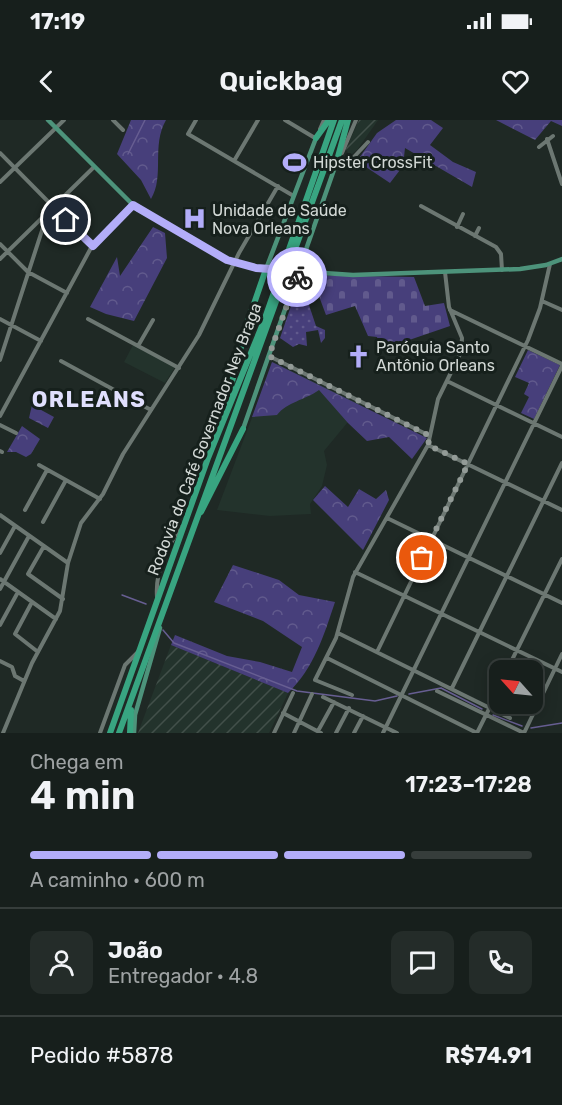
<!DOCTYPE html>
<html lang="pt">
<meta charset="utf-8">
<style>
:root{--surface:#171f1c;--page:#242c29;--text:#f1f3f6;--muted:#9ea2a3;--line:#363d3b;--accent:#b3adf9}
body{margin:0;font-family:Rubik,sans-serif;background:var(--page);color:var(--text);height:100vh;display:flex;flex-direction:column;font-size:22px;white-space:nowrap}
*{box-sizing:border-box;margin:0}
p{font-size:20px;color:var(--muted)}
.icon{flex:none;width:33px;height:33px;fill:none;stroke:currentColor;stroke-width:2;stroke-linecap:round;stroke-linejoin:round}
.map{position:relative;height:613px;overflow:hidden}
.side{display:flex;flex-direction:column;background:var(--surface);flex:1}
.side>*{flex:none}
.needle{width:39px;rotate:297deg}
.fabs{position:absolute;left:489px;top:540px;display:grid;gap:12px}
.fabs a{display:grid;place-items:center;width:54px;height:54px;border-radius:12px;background:var(--surface);box-shadow:0 3px 15px #0003,0 0 0 2px var(--line);font-size:30px}
.pin{position:absolute;display:grid;place-items:center;width:51px;height:51px;color:#fff;margin:-26px;border:3px solid #fff;border-radius:50%;box-shadow:0 2px 6px #0007}
.courier{position:absolute;display:grid;place-items:center;width:60px;height:60px;margin:-30px;border:4px solid #b3adf9;border-radius:50%;background:#fff;color:#222;box-shadow:0 2px 8px #0007}
.overview em{font-style:normal;font-weight:600}
.overview div{display:flex;flex-direction:column-reverse}
.overview{display:flex;align-items:center;justify-content:space-between;height:102px;padding:0 30px}
h1{font-size:39px;font-weight:600;line-height:45px}
.bar{display:grid;grid-template-columns:repeat(4,1fr);gap:9px 6px;align-content:center;height:72px;padding:0 30px}
.bar i{height:8px;border-radius:4px;background:var(--line)}
.bar .selected{background:var(--accent)}
.bar p{grid-column:span 4}
.line{display:flex;align-items:center;gap:15px;padding:0 30px;border-top:2px solid var(--line)}
.line div{flex:1}
.round{display:grid;place-items:center;flex:none;width:63px;height:63px;border-radius:12px;background:var(--page)}
.status{display:flex;justify-content:space-between;align-items:center;height:42px;padding:0 30px;background:var(--surface);direction:ltr}
.status svg{height:16px;fill:currentColor}
header{display:flex;justify-content:space-between;align-items:center;height:78px;padding:0 30px;background:var(--surface);font-size:27px;font-weight:600}
.map>svg:first-child{display:block}
</style>
<div class="status"><b>17:19</b><svg viewBox="0 0 49 12"><path d="M0 12V9h3v3zM5 12V6h3v6zM10 12V3h3v9zM15 12V0h3v12zM26 1h20v11H26zM47 4h2v5h-2z"/></svg></div>
<header><svg class="icon" aria-label="back" viewBox="0 0 24 24"><path d="M15 5l-7 7 7 7"/></svg>Quickbag<svg class="icon" aria-label="heart" viewBox="0 0 24 24"><path d="M12 20l-8-8c-3-5 5-10 8-4 3-6 11-1 8 4z"/></svg></header>
<div class="map">
<svg width="562" height="613" viewBox="0 0 562 613">
<defs>
<pattern id="industrial-furrows" width="10" height="10" patternUnits="userSpaceOnUse" patternTransform="scale(1.5)"><rect width="10" height="10" fill="#23332c"/><path d="M-1 1l2-2M0 10L10 0M9 11l2-2" fill="none" stroke="#42504a"/></pattern>
<pattern id="grass-dots" width="8" height="8" patternUnits="userSpaceOnUse" patternTransform="scale(1.5)"><rect width="8" height="8" fill="#473f7b"/><path d="M2 2h.1M6 6h.1" fill="none" stroke="#615a8d" stroke-width="1.8" stroke-linecap="round"/></pattern>
<pattern id="forest-crowns" width="20" height="18" patternUnits="userSpaceOnUse" patternTransform="scale(1.5)"><rect width="20" height="18" fill="#473f7b"/><path d="M2 6a3 3 0 1 1 6 0M12 15a3 3 0 1 1 6 0" fill="none" stroke="#615a8d"/></pattern>
<pattern id="cemetery-stones" width="16" height="16" patternUnits="userSpaceOnUse" patternTransform="scale(1.5)"><rect width="16" height="16" fill="#473f7b"/><path d="M2 7V4a2 2 0 0 1 4 0v3zM10 15v-3a2 2 0 0 1 4 0v3z" fill="#615a8d"/></pattern>
</defs>
<rect width="100%" height="100%" fill="#1f2925"/>
<path fill="#23332c" d="M133,225l42,22 -10,16 -41,-21z
M273,242l89,43 -38,46 3,14 -5,21 -12,18 1,10 -41,2 -53,-6z"/>
<path fill="url(#industrial-furrows)" d="M359,0h19l-21,30 -5,4 -4,-1 -2,-4z
M171,525l117,48 -19,40h-131z"/>
<path fill="url(#grass-dots)" d="M293,180l15,2 8,24 9,4v8l-4,5 -3,-13 -12,2 1,14 -8,-2 -6,3 -13,-9z"/>
<path fill="url(#forest-crowns)" d="M131,0h35c-15,26 -1,56 -15,79l-10,-19 -24,-26z
M396,0h35l12,8 -13,17 23,17 23,10 -4,15 -67,-39 -2,18 -13,17 -33,-22 20,-28z
M496,0h66v6l-11,-5 -16,19z
M153,107l12,6 2,25 -33,63 -28,-7 -16,-7 27,-50 3,19z
M301,155l5,1 6,19 -3,3 -16,-1z
M528,230l32,15 -26,54 -13,-6 8,-16 -5,-3 5,-11 -14,-6z
M272,242l155,76 -15,21 -23,-22 -22,4 -19,-18 -29,-33c-14,10 -32,12 -42,25l-25,2z
M32,285l22,12 -6,11 -19,-10z
M22,306l18,13 -9,15 -5,3 -10,-5h-9z
M325,366l23,21 11,-18 17,10 10,-9 3,10 -26,50 -50,-50z
M233,445l46,15 20,15 36,7c-11,33 -21,66 -47,91l-117,-48 4,-10 52,21 33,6 32,10 10,-25 -39,-26 -49,-19z"/>
<path fill="url(#cemetery-stones)" d="M311,155l103,2 11,29 19,-3 6,23 -70,24 -3,-13 -9,-1 -13,-30 -29,9z"/>
<g fill="none" stroke-linecap="round" stroke-linejoin="round">
<path stroke="#675e92" stroke-width="1.5" d="M128,34l17,-34
M122,475l24,9
M163,510l11,13 123,48 78,10 22,-5
M409,574l32,-6 41,21
M493,595l29,11
M531,608l31,-5"/>
<path stroke="#6c7772" stroke-width="4" d="M113,0l10,10
M196,0l-8,14 104,61
M285,0l30,18
M320,9l4,-9
M547,19l15,45
M539,27l14,-11
M0,33l92,93
M342,33l14,-33
M234,41l24,-41
M336,44l16,-5 16,-17
M0,62l64,-62
M421,86l75,41 5,7 1,16
M457,107l6,-13
M475,116l4,-8
M0,124l28,28 39,21
M0,139l94,-92
M307,151l6,25
M290,177l9,3h11
M542,181l20,9
M450,190l112,54
M0,199l41,22
M88,199l91,49
M138,226l15,-26
M269,236l161,80
M0,240l48,-148
M61,241l90,49
M447,261l115,56
M0,296l92,-170 41,-41
M0,305l16,8
M428,325l134,65
M0,331l2,1
M39,345l61,34
M25,390l22,-40
M0,395l68,48
M387,398l175,85
M43,402l23,-42
M44,426l-16,28 35,25
M0,433l15,-27
M355,452l207,100
M0,459l56,40
M0,469l29,-53
M157,477c-2,-26 9,-49 24,-70
M32,482l-17,32 23,18
M0,505l18,-33
M338,513l172,85
M377,532l151,-312 12,-32 10,-44
M327,538l150,75
M0,541l12,6 3,9 9,5
M507,550l55,-111
M452,568l110,-225
M437,571l87,42
M352,575l-37,-15 21,-42 17,-61 75,-132 10,-46 23,-47 1,-14 -13,-31 -4,-35
M323,577l74,36
M283,593l38,20
M318,611l16,-29
M3,613l29,-70 28,-52 8,-48 13,-40 22,-29 20,-40 76,-119 40,-82 39,-67
M100,613l25,-68 13,-13
M274,613l19,-40
M294,613l18,-39
M336,613l13,-25
M354,613l9,-17
M383,613l179,-367
M477,613l23,-46
M524,613l38,-79"/>
<path stroke="#4d937b" stroke-width="4.5" d="M48,0l89,89 97,54 32,6 87,6 167,-6 26,-4 16,-6
M266,149l50,-131
M243,309l93,-265
M134,613l1,-18 25,-87"/>
<path stroke="#38a581" stroke-width="6" d="M316,18l13,-18
M336,44l12,-44
M227,281l20,-77 19,-55
M201,392l42,-83
M110,613l98,-275 56,-137 70,-201
M119,613l223,-613
M130,613l1,-23"/>
</g>
<g fill="none" stroke-linecap="round" stroke-linejoin="round">
<path stroke="#939b97" stroke-width="6" stroke-dasharray="0 10.8" d="M297,157l-28,79 161,80 -2,9 40,19 -46,94"/>
<path stroke="#b3adf9" stroke-width="8" d="M66,100l27,26 40,-41 94,55 29,8 44,3 -3,6"/>
</g>
<defs>
<symbol id="stadium-bare" viewBox="-9 -9 18 18"><path d="M0-5a6.5 5 0 1 0 0 10a6.5 5 0 1 0 0-10ZM-3.5-1.8h7v3.6h-7Z" fill="#b3adf9" stroke="#16201c" stroke-width="2.5" paint-order="stroke"/></symbol>
<symbol id="hospital-bare" viewBox="-9 -9 18 18"><path d="M-5-5h3v3.5h4V-5h3V5h-3V1.5h-4V5h-3Z" fill="#b3adf9" stroke="#16201c" stroke-width="2.5" paint-order="stroke"/></symbol>
<symbol id="church-bare" viewBox="-9 -9 18 18"><path d="M-1.2-6h2.4v3.5h3.3v2.4h-3.3V6h-2.4V-.1h-3.3v-2.4h3.3Z" fill="#b3adf9" stroke="#16201c" stroke-width="2.5" paint-order="stroke"/></symbol>
</defs>
<g fill-rule="evenodd">
<use href="#stadium-bare" x="278" y="26" width="33" height="33"/>
<use href="#hospital-bare" x="178" y="82" width="33" height="33"/>
<use href="#church-bare" x="342" y="220" width="33" height="33"/>
</g>
<g text-anchor="middle" stroke-width="6" stroke-linejoin="round" paint-order="stroke">
<g font-size="16" fill="#d2d8d5" stroke="#16201c" text-anchor="start">
<text x="313" y="48">Hipster CrossFit</text>
<text x="212" y="96">Unidade de Saúde<tspan x="212" dy="18">Nova Orleans</tspan></text>
<text x="376" y="233">Paróquia Santo<tspan x="376" dy="18">Antônio Orleans</tspan></text>
</g>
<g font-size="16" fill="#d2d8d5" stroke="#16201c">
<text transform="translate(204 319) rotate(-69)" y="6">Rodovia do Café Governador Ney Braga</text>
</g>
<g font-size="22" font-weight="bold" letter-spacing="1.5" fill="#e0dffd" stroke="#16201c">
<text x="89" y="287">ORLEANS</text>
</g>
</g>
</svg>
<div class="fabs">
<a><svg class="needle" viewBox="-14 -14 28 28"><path d="M0-13l5 13h-10z" fill="#e53935"/><path d="M0 13l5-13h-10z" fill="#9ea2a3"/></svg></a>
</div>
<div class="pin" style="left:422px;top:438px;background:#ea580c"><svg class="icon" aria-label="bag" viewBox="0 0 24 24"><path d="M5 8h14l-1 12H6zM9 8a3 3 0 0 1 6 0"/></svg></div>
<div class="pin" style="left:66px;top:100px;background:#1f2937"><svg class="icon" aria-label="home" viewBox="0 0 24 24"><path d="M3 11l9-7 9 7M6 9v11h12V9"/></svg></div>
<div class="courier" style="left:297px;top:157px"><svg class="icon" aria-label="bike" viewBox="0 0 24 24"><circle cx="6" cy="16" r="4"/><circle cx="18" cy="16" r="4"/><path d="M6 16l4-8h5l3 8M10 8l3 8H6M13 5h3"/></svg></div>
</div>
<section class="side">
<div class="overview"><div><h1>4 min</h1><p>Chega em</p></div><em>17:23–17:28</em></div>
<div class="bar"><i class="selected"></i><i class="selected"></i><i class="selected"></i><i></i><p>A caminho · 600 m</p></div>
<div class="line" style="height:108px"><a class="round"><svg class="icon" aria-label="person" viewBox="0 0 24 24"><circle cx="12" cy="8" r="4"/><path d="M4 21q1-7 8-7t8 7"/></svg></a><div><b>João</b><p>Entregador · 4.8</p></div><a class="round"><svg class="icon" aria-label="chat" viewBox="0 0 24 24"><path d="M4 5h16v11H9l-5 4z"/></svg></a><a class="round"><svg class="icon" aria-label="phone" viewBox="0 0 24 24"><path d="M5 4h4l2 5-3 2q2 4 5 5l2-3 5 2v4C11 20 4 13 5 4z"/></svg></a></div>
<div class="line" style="height:78px"><div>Pedido #5878</div><b>R$74.91</b></div>
</section>
